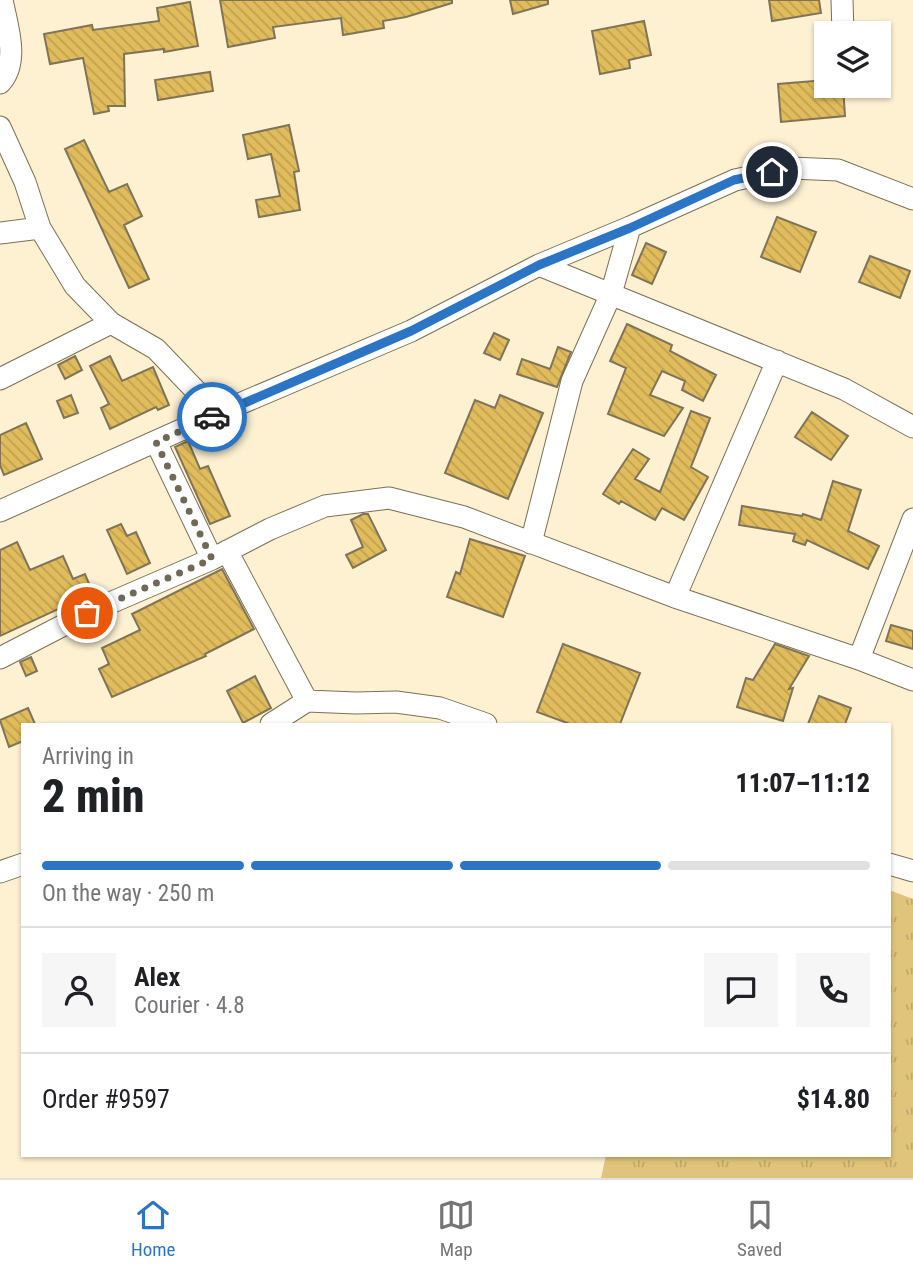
<!DOCTYPE html>
<meta charset="utf-8">
<style>
:root{--surface:#fff;--page:#f6f6f6;--text:#202124;--muted:#757577;--line:#e0e0e0;--accent:#2c75c5}
body{margin:0;font-family:"Roboto Condensed",sans-serif;background:var(--page);color:var(--text);height:100vh;display:flex;flex-direction:column;font-size:26px;white-space:nowrap}
*{box-sizing:border-box;margin:0}
p{font-size:23px;color:var(--muted)}
.icon{flex:none;width:38px;height:38px;fill:none;stroke:currentColor;stroke-width:2;stroke-linecap:round;stroke-linejoin:round}
.map{position:relative;flex:1;overflow:hidden}
.drawer{position:absolute;left:21px;top:723px;width:870px;height:434px;display:flex;flex-direction:column;background:var(--surface);border-radius:0px;box-shadow:0 2px 5px #0004}
.drawer>*{flex:none}
.fabs{position:absolute;left:814px;top:21px;display:grid;gap:14px}
.fabs a{display:grid;place-items:center;width:77px;height:77px;border-radius:0px;background:var(--surface);box-shadow:0 2px 5px #0004;font-size:35px}
.pin{position:absolute;display:grid;place-items:center;width:60px;height:60px;color:#fff;margin:-30px;border:4px solid #fff;border-radius:50%;box-shadow:0 2px 7px #0007}
.courier{position:absolute;display:grid;place-items:center;width:70px;height:70px;margin:-35px;border:5px solid #2c75c5;border-radius:50%;background:#fff;color:#222;box-shadow:0 2px 9px #0007}
.head em{font-style:normal;font-weight:800}
.head div{display:flex;flex-direction:column-reverse}
.head{display:flex;align-items:center;justify-content:space-between;height:119px;padding:0 21px}
h1{font-size:46px;font-weight:800;line-height:52px}
.bar{display:grid;grid-template-columns:repeat(4,1fr);gap:10px 7px;align-content:center;height:84px;padding:0 21px}
.bar i{height:9px;border-radius:5px;background:var(--line)}
.bar .on{background:var(--accent)}
.bar p{grid-column:span 4}
.line{display:flex;align-items:center;gap:18px;padding:0 21px;border-top:2px solid var(--line)}
.line div{flex:1}
.round{display:grid;place-items:center;flex:none;width:74px;height:74px;border-radius:0px;background:var(--page)}
.dock{display:flex;justify-content:space-around;align-items:center;height:98px;border-top:2px solid var(--line);background:var(--surface);font-size:19px;color:var(--muted)}
.dock a{display:grid;justify-items:center;gap:4px}
.dock .on{color:var(--accent)}
.map>svg:first-child{display:block}
</style>
<div class="map">
<svg width="913" height="1178" viewBox="0 0 913 1178">
<defs>
<pattern id="grass-tufts" width="24" height="20" patternUnits="userSpaceOnUse" patternTransform="scale(1.75)"><rect width="24" height="20" fill="#e1c47b"/><path d="M3 7l-1-3M5 7V3M7 7l1-3M15 17l-1-3M17 17v-4M19 17l1-3" fill="none" stroke="#c1a869"/></pattern>
<pattern id="building-back-hatch" width="6" height="6" patternUnits="userSpaceOnUse" patternTransform="scale(1.75)"><rect width="6" height="6" fill="#e0bc5c"/><path d="M-1 5l2 2M0 0l6 6M5-1l2 2" fill="none" stroke="#c0a14f"/></pattern>
</defs>
<rect width="100%" height="100%" fill="#fdf1d2"/>
<path fill="url(#grass-tufts)" d="M889,890l24,9v279h-312l5,-23h283z"/>
<path fill="url(#building-back-hatch)" stroke="#7f7458" stroke-width="2" d="M220,0h232v3l-46,14 -23,4 1,7 -41,7 -2,-17 -68,9 2,11 -47,9z
M510,0h38v4l-35,10z
M769,0h50l2,13 -49,8z
M190,2l8,44 -34,6v-3l-40,5 1,52h-17l1,5 -15,3 -11,-56 -33,6 -6,-30 48,-9 1,5 66,-9 -2,-13z
M644,21l7,34 -22,5 1,8 -30,6 -8,-43z
M210,72l3,19 -55,9 -3,-20z
M826,80v6h17l2,30 -64,6 -3,-38z
M289,125l10,46 -5,1 6,38 -41,7 -3,-17 24,-4 -9,-42 -23,5 -5,-24z
M84,140l25,52 18,-8 15,32 -18,9 25,54 -20,9 -64,-139z
M777,217l39,15 -16,40 -39,-15z
M646,243l20,9 -14,32 -20,-9z
M870,256l40,15 -10,27 -41,-16z
M627,324l45,21 -2,6 46,24 -13,26 -21,-11 3,-9 -23,-10 -12,24 33,13 -19,28 -56,-22 18,-46 -16,-7z
M494,333l15,7 -9,20 -16,-7z
M558,347l13,5 -14,35 -40,-13 5,-15 28,10z
M75,356l7,14 -17,9 -7,-14z
M110,356l12,25 31,-14 16,38 -11,5 -2,-3 -46,22 -9,-21 8,-4 -19,-38z
M71,395l7,18 -14,5 -7,-17z
M500,395l43,18 -35,86 -63,-26 30,-73 20,8z
M691,411l19,7 -19,49 17,10 -24,43 -22,-12 -7,12 -34,-19 -2,3 -16,-10 30,-45 16,10 -14,20 25,13z
M812,412l36,24 -17,24 -36,-23z
M26,423l16,36 -38,16 -4,-10v-30z
M188,441l12,28 8,-3 22,50 -20,8 -35,-77z
M833,481l28,9 -13,41 31,15 -11,23 -61,-29 -2,5 -12,-4 2,-7 -56,-9 3,-19 60,10 1,-2 18,6z
M363,514h5l18,36 -33,18 -7,-13 17,-8 -12,-27z
M121,524l6,12 9,-4 14,31 -23,11 -20,-44z
M470,539l55,17 -22,61 -56,-20 9,-25 4,2z
M17,542l13,28 33,-14 10,23 12,-5 8,19 -93,43v-86z
M222,569l32,60 -49,25 1,2 -94,41 -13,-28 10,-5 -7,-16 38,-18 -8,-16z
M891,625l22,6v18l-27,-8z
M563,644l77,29 -20,51h-50l-33,-12z
M775,644l34,12 -20,33 4,-1 -10,33 -46,-14 9,-29 7,2z
M31,657l6,14 -11,5 -6,-14z
M255,676l16,32 -28,15 -16,-32z
M819,696l32,12 -6,16h-37z
M28,708l7,16h-12v17l-14,6 -9,-27z"/>
<g fill="none" stroke-linecap="round" stroke-linejoin="round">
<defs>
<path id="minor" d="M842,0l1,33
M0,83c20,-21 7,-58 2,-83
M0,127l25,55 15,46 35,58 36,37 45,26 43,45 31,14
M0,233l40,-5
M539,265l305,124 69,38
M0,379l111,-56
M156,442l56,117
M0,511l230,-103 181,-77 128,-66 91,-38 105,-47 56,-12 47,2 75,29
M531,543l41,-162 39,-87 19,-67
M227,551l80,150
M675,597l102,-236
M0,658l87,-45 125,-54 58,-30 55,-23 64,-8 75,19 211,80 184,62 54,21
M859,659l54,-140
M271,724l36,-23 49,2 40,-1 44,6 46,16
M889,864l24,7
M0,872l23,-8"/>
</defs>
<use href="#minor" stroke="#7b7055" stroke-width="23"/>
<use href="#minor" stroke="#fff" stroke-width="21"/>
</g>
<g fill="none" stroke-linecap="round" stroke-linejoin="round">
<path stroke="#716957" stroke-width="7" stroke-dasharray="0 12.6" d="M87,613l125,-54 -56,-117 56,-25"/>
<path stroke="#2c75c5" stroke-width="9" d="M212,417l199,-86 128,-66 91,-37 104,-48 38,-8"/>
</g>
</svg>
<div class="fabs">
<a><svg class="icon" aria-label="layers" viewBox="0 0 24 24"><path d="M12 4l9 5-9 5-9-5zM3 14l9 5 9-5"/></svg></a>
</div>
<div class="pin" style="left:87px;top:613px;background:#ea580c"><svg class="icon" aria-label="bag" viewBox="0 0 24 24"><path d="M5 8h14l-1 12H6zM9 8a3 3 0 0 1 6 0"/></svg></div>
<div class="pin" style="left:772px;top:172px;background:#1f2937"><svg class="icon" aria-label="home" viewBox="0 0 24 24"><path d="M3 11l9-7 9 7M6 9v11h12V9"/></svg></div>
<div class="courier" style="left:212px;top:417px"><svg class="icon" aria-label="car" viewBox="0 0 24 24"><path d="M5 17H2v-5l4-1 3-4h7l3 4 3 1v5h-3M9 17h6M6 11h13"/><circle cx="7" cy="17" r="2"/><circle cx="17" cy="17" r="2"/></svg></div>
<section class="drawer">
<div class="head"><div><h1>2 min</h1><p>Arriving in</p></div><em>11:07–11:12</em></div>
<div class="bar"><i class="on"></i><i class="on"></i><i class="on"></i><i></i><p>On the way · 250 m</p></div>
<div class="line" style="height:126px"><a class="round"><svg class="icon" aria-label="person" viewBox="0 0 24 24"><circle cx="12" cy="8" r="4"/><path d="M4 21q1-7 8-7t8 7"/></svg></a><div><b>Alex</b><p>Courier · 4.8</p></div><a class="round"><svg class="icon" aria-label="chat" viewBox="0 0 24 24"><path d="M4 5h16v11H9l-5 4z"/></svg></a><a class="round"><svg class="icon" aria-label="phone" viewBox="0 0 24 24"><path d="M5 4h4l2 5-3 2q2 4 5 5l2-3 5 2v4C11 20 4 13 5 4z"/></svg></a></div>
<div class="line" style="height:91px"><div>Order #9597</div><b>$14.80</b></div>
</section>
</div>
<nav class="dock">
<a class="on"><svg class="icon" aria-label="home" viewBox="0 0 24 24"><path d="M3 11l9-7 9 7M6 9v11h12V9"/></svg>Home</a>
<a><svg class="icon" aria-label="map" viewBox="0 0 24 24"><path d="M3 6l6-2 6 2 6-2v14l-6 2-6-2-6 2zM9 4v14M15 6v14"/></svg>Map</a>
<a><svg class="icon" aria-label="saved" viewBox="0 0 24 24"><path d="M7 4h10v16l-5-4-5 4z"/></svg>Saved</a>
</nav>
